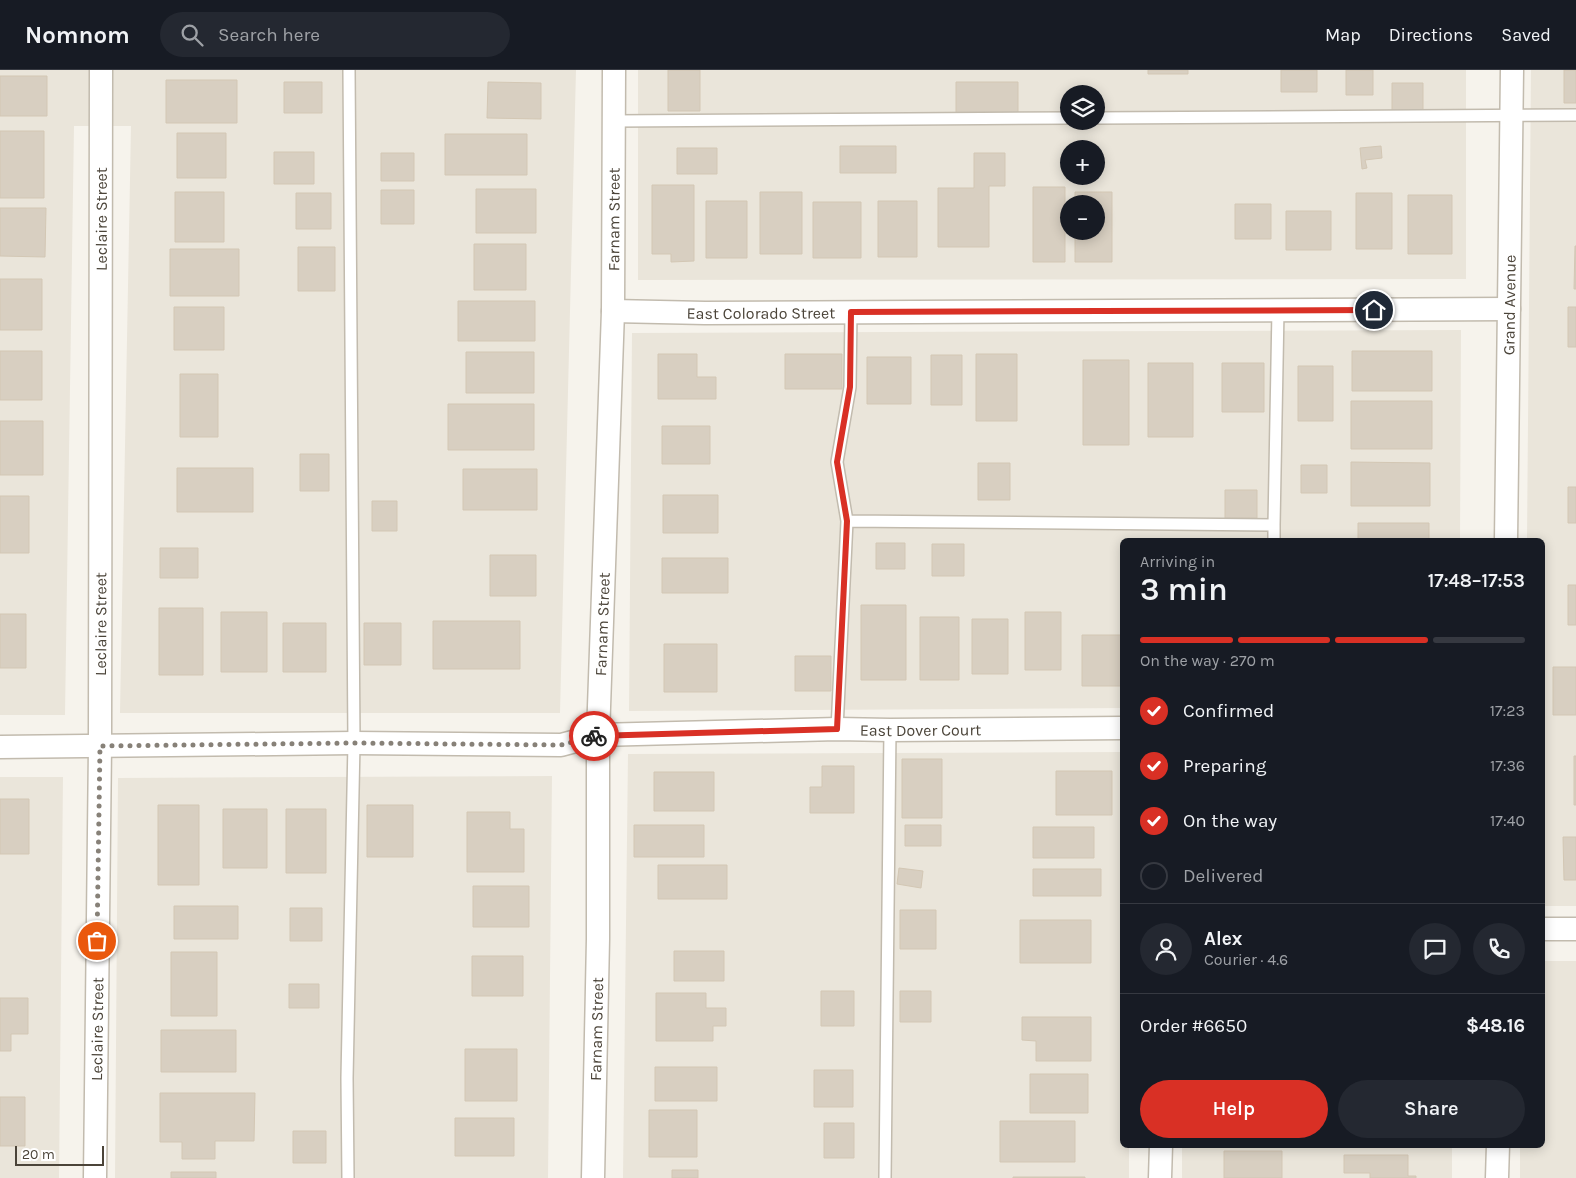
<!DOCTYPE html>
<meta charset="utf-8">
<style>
:root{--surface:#171b24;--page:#242831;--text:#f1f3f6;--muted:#9ea1a6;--line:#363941;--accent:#d93025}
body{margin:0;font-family:Karla,sans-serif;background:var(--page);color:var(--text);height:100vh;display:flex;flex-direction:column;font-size:19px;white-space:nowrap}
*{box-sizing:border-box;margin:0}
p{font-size:16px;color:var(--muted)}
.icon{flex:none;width:28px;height:28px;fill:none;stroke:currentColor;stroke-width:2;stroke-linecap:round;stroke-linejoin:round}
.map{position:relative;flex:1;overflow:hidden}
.side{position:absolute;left:1120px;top:468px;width:425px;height:610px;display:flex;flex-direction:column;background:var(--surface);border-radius:8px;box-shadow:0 2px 12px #0003}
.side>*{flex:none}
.controls{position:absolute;left:1060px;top:15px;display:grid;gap:10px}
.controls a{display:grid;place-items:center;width:45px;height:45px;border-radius:50%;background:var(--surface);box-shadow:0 2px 12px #0003;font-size:25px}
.scale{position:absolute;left:15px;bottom:12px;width:89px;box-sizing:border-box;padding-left:5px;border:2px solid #4b4439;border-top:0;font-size:14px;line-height:18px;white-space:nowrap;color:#4b4439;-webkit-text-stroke:4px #fff;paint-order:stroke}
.pin{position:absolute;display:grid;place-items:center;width:42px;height:42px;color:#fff;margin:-21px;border:2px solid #fff;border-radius:50%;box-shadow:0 1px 5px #0007}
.courier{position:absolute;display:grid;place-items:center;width:50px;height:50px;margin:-25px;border:4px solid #d93025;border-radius:50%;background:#fff;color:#222;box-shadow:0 1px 6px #0007}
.headline em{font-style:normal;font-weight:600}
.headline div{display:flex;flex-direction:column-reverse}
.headline{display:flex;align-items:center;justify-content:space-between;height:85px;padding:0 20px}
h1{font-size:32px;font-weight:600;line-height:38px}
.bar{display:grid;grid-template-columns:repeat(4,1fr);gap:8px 5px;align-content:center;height:60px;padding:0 20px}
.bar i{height:6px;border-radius:4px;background:var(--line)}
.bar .selected{background:var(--accent)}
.bar p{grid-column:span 4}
.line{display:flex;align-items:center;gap:12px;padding:0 20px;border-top:1px solid var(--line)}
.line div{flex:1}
.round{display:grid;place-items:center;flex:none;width:52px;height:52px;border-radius:26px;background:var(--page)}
ol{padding:0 20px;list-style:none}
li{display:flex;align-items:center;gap:15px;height:55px}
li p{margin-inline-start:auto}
li .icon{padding:5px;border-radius:50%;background:var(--accent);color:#fff;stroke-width:4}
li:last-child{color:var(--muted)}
li i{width:28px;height:28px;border:2px solid var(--line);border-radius:50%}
.button{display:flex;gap:10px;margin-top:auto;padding:10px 20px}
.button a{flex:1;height:58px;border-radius:30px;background:var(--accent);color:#fff;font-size:20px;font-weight:600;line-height:58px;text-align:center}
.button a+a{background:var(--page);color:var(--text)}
header{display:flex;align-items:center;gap:30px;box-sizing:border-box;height:70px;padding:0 25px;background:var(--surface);border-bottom:1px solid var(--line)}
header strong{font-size:24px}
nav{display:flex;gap:28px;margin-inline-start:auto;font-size:18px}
.search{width:350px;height:45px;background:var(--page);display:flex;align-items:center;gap:12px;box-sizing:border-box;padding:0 18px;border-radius:28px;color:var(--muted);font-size:19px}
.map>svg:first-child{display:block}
</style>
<header>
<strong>Nomnom</strong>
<div class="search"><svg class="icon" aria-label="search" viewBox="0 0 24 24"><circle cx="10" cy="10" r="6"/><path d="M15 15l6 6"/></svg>Search here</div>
<nav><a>Map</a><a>Directions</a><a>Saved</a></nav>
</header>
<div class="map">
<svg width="1576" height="1108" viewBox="0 0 1576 1108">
<rect width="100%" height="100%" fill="#f6f3ec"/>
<path fill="#eae5da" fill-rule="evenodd" d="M0,0h576l-16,643h-440l11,-587h-57l-9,589h-65z
M638,0h828v209l-828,1zM1069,24h27v27h-27zM1069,79h27v27h-27zM1069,134h27v27h-27z
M1531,0h45v836h-33l-1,-366h-15z
M1461,260l-1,210h-338v168l-493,3 3,-378z
M1122,682v393h7v33h-506l5,-424z
M552,706l-4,402h-433l3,-400z
M0,707h63l-4,401h-59z
M1543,891h33v217h-56v-33h22z
M1182,1075h270v33h-270z"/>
<path fill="#d8cfc1" stroke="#d3c7b4" d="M668,0h32v41h-32z
M1148,0h40v4h-40z
M1281,0h36v22h-36z
M1346,0h27v25h-27z
M1564,0h12v33h-12z
M0,6h47v40h-47z
M166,10h71v43h-71z
M284,12h38v31h-38z
M488,12l53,1v36l-54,-1z
M956,12h62v31h-62z
M1392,13h31v27h-31z
M0,61h44v67h-44z
M177,63h49v45h-49z
M445,64h82v41h-82z
M840,76h56v27h-56z
M1381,76l1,12 -17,2 2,8 -5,1 -2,-21z
M677,78h40v26h-40z
M274,82h40v32h-40z
M381,83h33v28h-33z
M974,83h31v33h-16v61h-51v-59h36z
M652,115h42v76l-23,1v-8h-19z
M1033,117h32v75h-32z
M476,119h60v44h-60z
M381,120h33v34h-33z
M175,122h49v50h-49z
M760,122h42v62h-42z
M1075,122h37v70h-37v-31h21v-27h-21z
M296,123h35v36h-35z
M1356,123h36v56h-36z
M1408,125h44v59h-44z
M706,131h41v57h-41z
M878,131h39v56h-39z
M813,132h48v56h-48z
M1235,134h36v35h-36z
M0,138h46l-1,49 -45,-1z
M1286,141h45v39h-45z
M474,174h52v46h-52z
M1575,176h1v43h-2z
M298,177h37v44h-37z
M170,179h69v47h-69z
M0,209h42v51h-42z
M458,231h77v40h-77z
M174,237h50v43h-50z
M1568,237h8v40h-8z
M0,281h42v49h-42z
M1352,281h80v40h-80z
M466,282h68v41h-68z
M658,284h39v23h19v22h-58z
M785,284h57v35h-57z
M976,284h41v67h-41z
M931,285h31v50h-31z
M867,287h44v47h-44z
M1083,290h46v85h-46z
M1148,293h45v74h-45z
M1222,293h42v49h-42z
M1298,296h35v55h-35z
M180,304h38v63h-38z
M1351,331h81v48h-81z
M448,334h86v46h-86z
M0,351h43v54h-43z
M662,356h48v38h-48z
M300,384h29v37h-29z
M1351,392l79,1v43h-79z
M978,393h32v37h-32z
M1301,395h26v28h-26z
M177,398h76v44h-76z
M463,399h74v41h-74z
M1568,417h8v36h-8z
M1225,420h32v28h-32z
M663,425h55v38h-55z
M0,426h29v57h-29z
M372,431h25v30h-25z
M1358,453h71v17h-71z
M876,473h29v26h-29z
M932,474h32v32h-32z
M160,478h38v30h-38z
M490,485h46v41h-46z
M662,488h66v35h-66z
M1568,515h8v40h-8z
M861,535h45v75h-45z
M159,538h44v67h-44z
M221,542h46v60h-46z
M1025,542h36v58h-36z
M0,544h26v54h-26z
M920,547h39v63h-39z
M972,549h36v55h-36z
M433,551h87v48h-87z
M283,553h43v49h-43z
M364,553h37v42h-37z
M1082,565h39v51h-39z
M664,574h53v48h-53z
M795,586h36v35h-36z
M1553,597h23v48h-23z
M1574,686h2v49h-2z
M902,689h40v59h-40z
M822,696h32v47h-44v-26h12z
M1056,701h56v44h-56z
M654,702h60v39h-60z
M0,729h29v55h-29z
M158,735h41v80h-41z
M367,735h46v52h-46z
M223,739h44v59h-44z
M286,739h40v64h-40z
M467,742h43v17h14v43h-57z
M634,755h70v32h-70z
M905,755h36v21h-36z
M1033,757h61v31h-61z
M1563,767h13v43h-12z
M658,795h69v34h-69z
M899,798l24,3 -2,17 -24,-4z
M1033,799h68v27h-68z
M473,816h56v41h-56z
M174,836h64v33h-64z
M290,838h32v33h-32z
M900,840h36v39h-36z
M1020,850h71v43h-71z
M674,881h50v30h-50z
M171,882h46v64h-46z
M472,886h51v40h-51z
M289,914h30v24h-30z
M821,921h33v35h-33z
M900,921h31v31h-31z
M656,923h50v15h20v18h-13v15h-57z
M0,928h28v36h-17v17h-11z
M1022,947h69v44h-55v-20l-14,-1z
M161,960h75v42h-75z
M465,979h52v52h-52z
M655,997h62v34h-62z
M814,1000h39v37h-39z
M1030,1004h58v39h-58z
M160,1023h95l-1,48h-39v18h-33v-17h-22z
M0,1027h25v49h-25z
M649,1040h48v47h-48z
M455,1048h59v38h-59z
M1000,1051h75v41h-75z
M824,1053h30v35h-30z
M293,1061h33v32h-33z
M1224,1081h58v27h-58z
M1344,1085h64v21h8v2h-46v-5h-26z
M672,1100h26v8h-26z
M171,1102h45v6h-45z
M1013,1107h72v1h-72z"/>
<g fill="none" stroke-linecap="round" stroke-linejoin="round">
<defs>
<path id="lane" d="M1096,48l480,-3
M614,51l455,-3
M847,451l-10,-59 13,-75 1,-75
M1274,455l4,-215
M837,659l10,-208 427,4v15
M348,1108l-1,-100 7,-335 -5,-673
M885,1108l5,-448"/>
<g id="street">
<path id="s1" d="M613,241l92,2 804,-4"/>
<path id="s2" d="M1506,470l6,-470"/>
<path id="s3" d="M0,677l354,-4 207,2 37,-10 239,-6 53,1 232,-2"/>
<path d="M1542,859h34"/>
<path id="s4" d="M95,1108l5,-432 1,-676"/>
<path id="s5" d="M593,1108l5,-239v-204l15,-424 1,-241"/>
<path d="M1160,1108l1,-33"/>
<path d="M1497,1108l1,-33"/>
</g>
</defs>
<use href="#lane" stroke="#c2bbae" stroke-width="14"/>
<use href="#street" stroke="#c2bbae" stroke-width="25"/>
<use href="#lane" stroke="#fff" stroke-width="11"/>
<use href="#street" stroke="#fff" stroke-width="22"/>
</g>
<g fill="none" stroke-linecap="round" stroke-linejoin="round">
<path stroke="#878178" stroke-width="5" stroke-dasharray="0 9" d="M97,871l3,-195 254,-3 207,2 33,-9"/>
<path stroke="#d93025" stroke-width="6" d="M594,666l243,-7 10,-208 -10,-59 13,-75 1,-75 523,-2"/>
</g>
<g text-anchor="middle" stroke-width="4" stroke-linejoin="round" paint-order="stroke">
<g font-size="16" fill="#4b4439" stroke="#fff">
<text dy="6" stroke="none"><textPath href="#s4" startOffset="959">Leclaire Street</textPath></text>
<text dy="6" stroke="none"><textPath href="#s5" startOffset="959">Farnam Street</textPath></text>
<text dy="6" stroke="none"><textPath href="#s2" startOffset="235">Grand Avenue</textPath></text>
<text dy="6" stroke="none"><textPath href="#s1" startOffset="148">East Colorado Street</textPath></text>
<text dy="6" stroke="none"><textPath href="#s4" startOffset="554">Leclaire Street</textPath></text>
<text dy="6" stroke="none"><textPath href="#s5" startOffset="554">Farnam Street</textPath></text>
<text dy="6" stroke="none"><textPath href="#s3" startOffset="922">East Dover Court</textPath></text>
<text dy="6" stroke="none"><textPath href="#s4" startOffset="149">Leclaire Street</textPath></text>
<text dy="6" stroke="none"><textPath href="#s5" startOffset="149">Farnam Street</textPath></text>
</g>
</g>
</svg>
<div class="controls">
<a><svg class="icon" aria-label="layers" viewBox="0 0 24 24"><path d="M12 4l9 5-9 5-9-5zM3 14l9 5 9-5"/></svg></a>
<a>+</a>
<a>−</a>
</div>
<div class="scale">20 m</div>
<div class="pin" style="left:97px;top:871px;background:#ea580c"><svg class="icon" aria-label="bag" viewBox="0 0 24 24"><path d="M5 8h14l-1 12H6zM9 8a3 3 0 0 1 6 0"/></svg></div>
<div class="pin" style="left:1374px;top:240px;background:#1f2937"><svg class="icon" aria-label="home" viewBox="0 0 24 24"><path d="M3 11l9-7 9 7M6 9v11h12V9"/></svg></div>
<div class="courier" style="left:594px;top:666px"><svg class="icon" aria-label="bike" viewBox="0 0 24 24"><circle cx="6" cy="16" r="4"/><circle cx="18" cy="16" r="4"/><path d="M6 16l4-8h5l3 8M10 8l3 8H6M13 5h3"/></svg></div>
<section class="side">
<div class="headline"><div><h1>3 min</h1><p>Arriving in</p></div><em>17:48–17:53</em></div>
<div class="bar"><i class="selected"></i><i class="selected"></i><i class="selected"></i><i></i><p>On the way · 270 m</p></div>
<ol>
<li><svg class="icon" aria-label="check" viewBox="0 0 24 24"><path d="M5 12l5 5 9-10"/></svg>Confirmed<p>17:23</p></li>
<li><svg class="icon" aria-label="check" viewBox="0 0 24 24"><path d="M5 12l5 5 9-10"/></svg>Preparing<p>17:36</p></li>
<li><svg class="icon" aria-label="check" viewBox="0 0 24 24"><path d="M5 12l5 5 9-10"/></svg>On the way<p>17:40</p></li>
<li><i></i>Delivered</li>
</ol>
<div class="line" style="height:90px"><a class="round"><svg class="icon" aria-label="person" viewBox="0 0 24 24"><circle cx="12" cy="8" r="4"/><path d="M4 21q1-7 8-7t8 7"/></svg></a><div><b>Alex</b><p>Courier · 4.6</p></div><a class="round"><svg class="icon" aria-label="chat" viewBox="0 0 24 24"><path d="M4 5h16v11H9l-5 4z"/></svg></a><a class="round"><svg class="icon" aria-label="phone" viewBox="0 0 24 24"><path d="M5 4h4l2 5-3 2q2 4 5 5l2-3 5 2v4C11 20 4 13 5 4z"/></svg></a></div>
<div class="line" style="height:65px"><div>Order #6650</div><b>$48.16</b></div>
<div class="button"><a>Help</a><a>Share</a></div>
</section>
</div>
